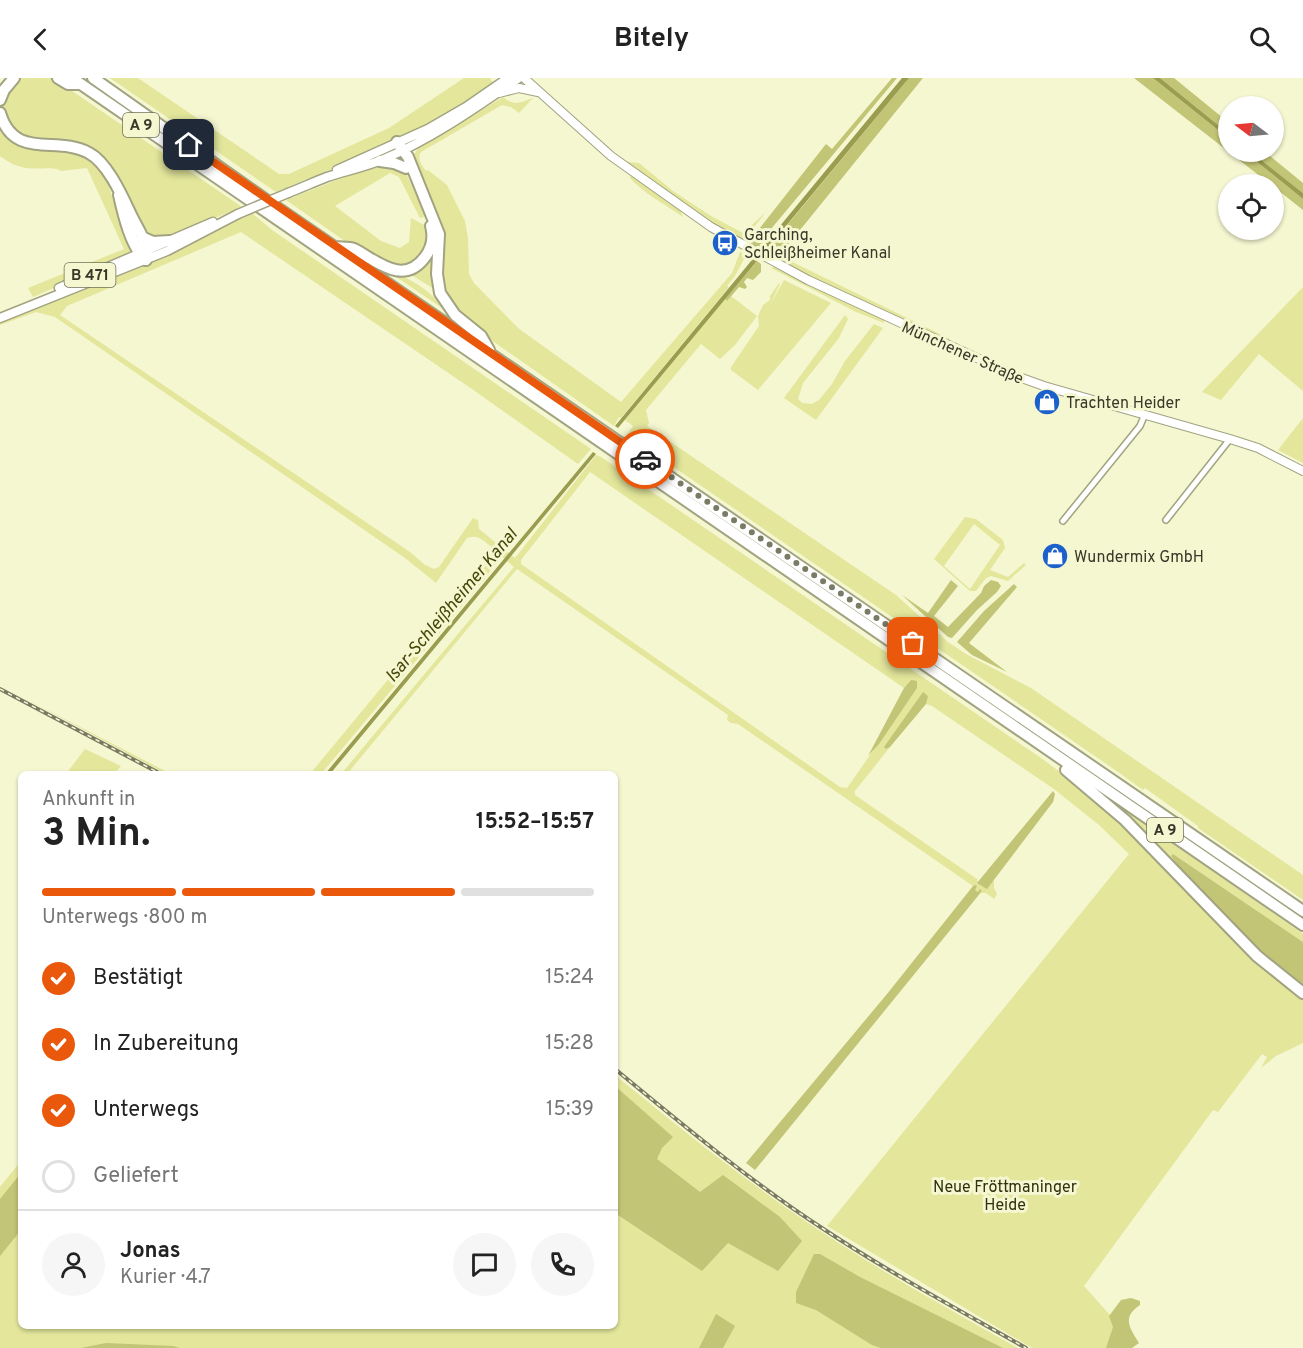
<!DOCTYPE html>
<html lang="de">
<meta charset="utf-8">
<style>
:root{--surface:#fff;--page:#f6f6f6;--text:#222;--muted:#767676;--line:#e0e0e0;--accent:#ea580c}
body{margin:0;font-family:Overpass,sans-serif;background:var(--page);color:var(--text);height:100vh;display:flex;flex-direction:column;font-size:22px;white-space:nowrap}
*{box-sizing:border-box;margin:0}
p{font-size:20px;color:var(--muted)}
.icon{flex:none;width:33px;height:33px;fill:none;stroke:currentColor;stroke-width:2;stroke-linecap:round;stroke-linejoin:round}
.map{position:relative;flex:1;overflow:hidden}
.side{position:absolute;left:18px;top:693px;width:600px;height:558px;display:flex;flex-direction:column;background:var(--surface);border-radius:9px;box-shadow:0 2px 4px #0004}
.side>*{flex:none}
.needle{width:39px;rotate:286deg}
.controls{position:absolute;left:1218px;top:18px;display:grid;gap:12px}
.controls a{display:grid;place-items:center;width:66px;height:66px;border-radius:50%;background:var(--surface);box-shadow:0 2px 4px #0004;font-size:30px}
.pin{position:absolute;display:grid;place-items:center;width:51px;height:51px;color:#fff;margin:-26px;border-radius:12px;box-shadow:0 3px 9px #0006}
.courier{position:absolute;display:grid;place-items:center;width:60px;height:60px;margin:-30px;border:4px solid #ea580c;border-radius:50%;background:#fff;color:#222;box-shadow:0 2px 8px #0007}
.overview em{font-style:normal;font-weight:700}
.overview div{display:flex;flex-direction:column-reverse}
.overview{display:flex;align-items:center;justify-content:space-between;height:102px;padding:0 24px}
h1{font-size:39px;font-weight:700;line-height:45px}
.bar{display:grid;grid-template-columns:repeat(4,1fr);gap:9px 6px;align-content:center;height:72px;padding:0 24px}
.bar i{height:8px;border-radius:4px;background:var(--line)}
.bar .current{background:var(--accent)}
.bar p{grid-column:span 4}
.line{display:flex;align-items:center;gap:15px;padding:0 24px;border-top:2px solid var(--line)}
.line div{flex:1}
.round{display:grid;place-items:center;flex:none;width:63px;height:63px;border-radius:32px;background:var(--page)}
ol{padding:0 24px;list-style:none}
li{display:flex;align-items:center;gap:18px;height:66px}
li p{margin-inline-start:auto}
li .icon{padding:6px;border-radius:50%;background:var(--accent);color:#fff;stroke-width:4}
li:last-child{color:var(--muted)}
li i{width:33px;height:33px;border:3px solid var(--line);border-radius:50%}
header{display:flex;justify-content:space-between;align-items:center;height:78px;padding:0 24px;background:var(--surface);font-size:27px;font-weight:700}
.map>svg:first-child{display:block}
</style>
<header><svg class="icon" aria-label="back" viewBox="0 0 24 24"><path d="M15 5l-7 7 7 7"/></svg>Bitely<svg class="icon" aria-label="search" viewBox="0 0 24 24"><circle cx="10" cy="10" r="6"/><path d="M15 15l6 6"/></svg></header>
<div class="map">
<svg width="1303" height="1270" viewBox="0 0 1303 1270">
<rect width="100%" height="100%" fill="#f5f7d1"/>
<path fill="#e3e69b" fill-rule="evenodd" d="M18,0h35l189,129 -82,33 -13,-2 -43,-79 -88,-25c-4,-7 -10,-14 -13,-21 -3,-12 7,-28 15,-35z
M110,0h28l141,96h10l100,-46 75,-50h26l4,7 -57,36 -81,38 -80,33z
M503,19c12,10 18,5 30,1l-14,15 -8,-6 -9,-2 -81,47c-4,6 0,13 5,19l2,-1 19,15 18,36 3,17 1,36 5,9 44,45 103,74 111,-129 8,-21 6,3 -11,21 -8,10 2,1 -108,131 -2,-1 -5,9 -140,-98 -28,-31 -5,-20 3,-38 -30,-84 4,-7z
M0,45l7,11 69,18 20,11 11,16 6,21 19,45v6l-3,4 -96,42 -5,-9 96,-39 -37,-81 -26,3c-8,-5 -24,-1 -34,-3 -10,-1 -19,-6 -27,-12z
M628,84l11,1 34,28 38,25 32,17 23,-21 -22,28 -24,-12 -26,-16 -67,-48z
M386,87l19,6 21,45 -6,2 -21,-41 -9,-4 -55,33 46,35 19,7 9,-6 2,-24 19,10v7l-9,23 -20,10 -39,-15 -76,-53 71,-28z
M633,98l47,34 3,7c-18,-13 -39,-23 -54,-40z
M252,135l20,17 319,219 -13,15 -106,-75 -231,-157 -174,74 -7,9 350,237 15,13 9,4 5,-2 34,-49 5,2 1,9 36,29 81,-103 5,2 440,301 42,31 36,32 135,140 49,39v43l-27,13 -15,12 6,-11 -5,-3 -44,58 -5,-2 -129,176 33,37 -11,25h-74l-205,-122 302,-372 -30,-29 -45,-36 -122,-83 -6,-2 3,-4 -43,49 4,-2 -35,44v4l122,84 1,4 9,5 7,-8v8l3,6 -3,5 -8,-6h-5l1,-2 -4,1 -4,-2 1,-5 -2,1 -235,-162 -7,-1 -4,-3 1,-5 -211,-146 -170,205h-6l173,-207 -14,-12 -13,21 -166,198h-11l185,-224c-9,-7 -16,-17 -28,-12l-31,45 -31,-25 -350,-241 -19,-5 -36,13v-3l108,-42 79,-34zM590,394l314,216 7,-8 6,8 -70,100 -7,-1 -319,-223v-4z
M435,164l-1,47 -24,-15z
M774,175l174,85 6,6 -164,-76 -15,-11z
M774,189l110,53v3l-28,-11 -85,-44z
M392,196c19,2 41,21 54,35l-1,1z
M784,202l47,23 -73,87 -27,-20v-3l28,-41 -1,-10 5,-11 7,-5v-4l9,-13 1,1 -10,21z
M1303,209v104l-44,-37 -38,46 -19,-8z
M731,218l26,20 -22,29 -15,14 -19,-15 -55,66 3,13 -2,3 249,169 52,47 18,12 65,34 272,187v25l-105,-72v-2l-53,-38 -2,2 -22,-16 -494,-339 6,-9 -8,-6 100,-121 2,2z
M845,237l3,4 -9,19 -36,45 -5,16 4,4 10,1 7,-4 13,-16 13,-23 29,-37 9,4 -67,92 -32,-22z
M1303,340v45l-25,-13z
M965,439l11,2 27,21 2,8 -15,22 18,7 16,-14 2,2 -18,16 -17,-5 -5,2 -10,13h-6l-36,-32zM974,446l26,21 -30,44 -26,-23z
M28,622l143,74h-5z
M85,671l36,17 -7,8h-48z
M1109,721l194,135v8l-130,-88 21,33z
M615,997c67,55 134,109 207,157 63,42 130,79 196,116h-1018v-161l21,-26v165h594z"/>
<path fill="#c2c476" d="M892,0h5l-136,163 3,4 -5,5 -8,-4 1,-8 74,-94 6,5z
M909,0h14l-144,178 -8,-4 -1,3 -6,-2z
M1134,0h19l75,60v14h17l58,47v11l-29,-23v-3h-4z
M1160,0h14l54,44v11z
M1251,74h14l38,31v10z
M757,183l4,3v8l-8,8 -6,-2 -3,4 3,5 -2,2 -6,-2 -12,14 -2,-2z
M951,502l7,6 -24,30 14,11 33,-34 3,-7 7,-6 7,2 3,4 -4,6 -20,18 -25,28 -4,-1 -46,-42 26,18z
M1014,506l3,3 -48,56 38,29 -35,-17 -15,-13 27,-31z
M911,602l6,1v7l-38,56 -11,12 36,-68z
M923,614l5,4 -2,8 -36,43 -4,2 -2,-2z
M1053,713l2,3 -2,8 -66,87 -10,-6z
M1173,776l130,88v48c-49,-39 -95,-83 -132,-134z
M975,807l2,1 -2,4 3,2 2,-3 2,2 -227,279 -9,-7 141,-169 86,-108z
M615,1008l58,51 -11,11 -5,11 43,33 23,-17 57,42 22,24 -24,30 -50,-28 -26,28 -87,-58z
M21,1095v57l-21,26v-57z
M814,1176h6l40,23 143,71h-122l-9,-3 -56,-35 -20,-7v-11z
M1131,1220l9,3v4c-18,12 -11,22 -1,38l-7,5h-26l7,-21 -4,-11 12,-16z
M716,1236l19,12 -12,22h-24z
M106,1265l67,3 7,2h-99z"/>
<path fill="#9a9c4f" d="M902,0h7l-291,350 -3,-2z
M1153,0h7l68,55v5z
M1245,74h6l52,41v6z
M593,374l3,2 -266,320h-5z"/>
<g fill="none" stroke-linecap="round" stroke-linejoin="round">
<defs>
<path id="minor" d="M1166,442l64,-81
M1063,443l77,-95 5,-12"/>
<path id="secondary" d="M524,0l87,78 100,71 97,53 208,96 28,10 186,53 28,9 45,23
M499,15l20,-5 19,4"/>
<path id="primary" d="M337,92l91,-41 38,-22 42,-29
M288,115c13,-5 26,-11 39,-16 18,-6 38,-10 57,-18 49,-21 91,-51 135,-81
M59,210l154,-66
M0,240l167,-67 71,-37"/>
<path id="motorway" d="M58,0l10,6h12
M72,0l1231,847
M93,0l180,127 1030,706
M0,22l4,-10 10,-12
M0,35c14,48 57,22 89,40 19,10 34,45 43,64 7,14 17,27 14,43 -15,-12 -23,-47 -27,-65
M397,64l11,15 31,77 -2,40 3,19 15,22 26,21 8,14
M380,83l14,2 12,5
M142,159l11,5 17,-1
M335,169c6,1 13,0 19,2 22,11 49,38 71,8 7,-9 9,-20 6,-31
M1066,692l59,50 132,136 46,37"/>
</defs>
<use href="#minor" stroke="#a2a380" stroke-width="8"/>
<use href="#secondary" stroke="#a2a380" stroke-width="10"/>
<use href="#primary" stroke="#a2a380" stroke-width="11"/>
<use href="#motorway" stroke="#a2a380" stroke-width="14"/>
<use href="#minor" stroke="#fff" stroke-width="5"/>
<use href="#secondary" stroke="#fff" stroke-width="8"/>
<use href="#primary" stroke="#fff" stroke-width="8"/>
<use href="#motorway" stroke="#fff" stroke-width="10"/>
<defs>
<path id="rail" d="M0,611l161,85
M615,991c68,56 136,113 210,161 65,43 134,80 201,118"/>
</defs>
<use href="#rail" stroke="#7a7a63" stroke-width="4"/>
<use href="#rail" stroke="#f5f7d1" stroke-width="1.5" stroke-dasharray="4.5" stroke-linecap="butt"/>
<defs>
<path id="primary-bridge" d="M238,136l50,-21"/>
</defs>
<use href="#primary-bridge" stroke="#a2a380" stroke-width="11" stroke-linecap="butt"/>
<use href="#primary-bridge" stroke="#fff" stroke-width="8"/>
</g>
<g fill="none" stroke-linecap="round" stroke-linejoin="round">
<path stroke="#7a7b64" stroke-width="6" stroke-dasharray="0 10.8" d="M645,381l268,184"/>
<path stroke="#ea580c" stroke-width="8" d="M189,67l456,314"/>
</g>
<defs>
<symbol id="bus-disc" viewBox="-11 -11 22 22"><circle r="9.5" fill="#1c60cb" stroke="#f5f7d1"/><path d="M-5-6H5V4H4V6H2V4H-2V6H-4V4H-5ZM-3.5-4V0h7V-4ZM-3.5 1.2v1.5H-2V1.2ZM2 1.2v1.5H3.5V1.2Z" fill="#fff"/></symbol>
<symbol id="shop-disc" viewBox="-11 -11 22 22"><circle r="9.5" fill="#1c60cb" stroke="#f5f7d1"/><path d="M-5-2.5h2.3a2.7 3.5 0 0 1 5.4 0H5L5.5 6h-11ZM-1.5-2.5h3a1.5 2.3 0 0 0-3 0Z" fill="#fff"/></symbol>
</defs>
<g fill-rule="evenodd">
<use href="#bus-disc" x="710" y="150" width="30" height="30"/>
<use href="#shop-disc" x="1032" y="309" width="30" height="30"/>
<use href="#shop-disc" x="1040" y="463" width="30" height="30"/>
</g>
<g text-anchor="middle" stroke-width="6" stroke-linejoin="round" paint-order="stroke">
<g fill="#f5f7d1" stroke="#71715b" stroke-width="1.5">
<rect x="123" y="35" width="36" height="24" rx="4.5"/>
<rect x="64.5" y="185" width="51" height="24" rx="4.5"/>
<rect x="1147" y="740" width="36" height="24" rx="4.5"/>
</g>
<g font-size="15" font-weight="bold" fill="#383829">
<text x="141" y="52">A 9</text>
<text x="90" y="202">B 471</text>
<text x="1165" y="757">A 9</text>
</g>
<g font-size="16" fill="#383829" stroke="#f5f7d1" text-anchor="start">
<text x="744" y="162">Garching,<tspan x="744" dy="18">Schleißheimer Kanal</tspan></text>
<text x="1066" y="330">Trachten Heider</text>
<text x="1074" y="484">Wundermix GmbH</text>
</g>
<g font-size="16" fill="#383829" stroke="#f5f7d1">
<text transform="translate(963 274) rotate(24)" y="6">Münchener Straße</text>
</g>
<g font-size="16" fill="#30300e" stroke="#f5f7d1">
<text x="1005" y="1114">Neue Fröttmaninger<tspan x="1005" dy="18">Heide</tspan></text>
</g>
<g font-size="18" font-style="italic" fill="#47470a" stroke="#f5f7d1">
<text transform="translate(451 527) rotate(-50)" y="6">Isar-Schleißheimer Kanal</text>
</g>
</g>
</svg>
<div class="controls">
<a><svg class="needle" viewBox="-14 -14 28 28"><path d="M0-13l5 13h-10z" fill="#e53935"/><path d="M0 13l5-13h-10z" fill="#767676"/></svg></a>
<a><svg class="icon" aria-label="locate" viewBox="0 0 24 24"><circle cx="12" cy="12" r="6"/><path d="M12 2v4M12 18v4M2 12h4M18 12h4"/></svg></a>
</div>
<div class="pin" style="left:913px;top:565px;background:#ea580c"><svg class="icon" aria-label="bag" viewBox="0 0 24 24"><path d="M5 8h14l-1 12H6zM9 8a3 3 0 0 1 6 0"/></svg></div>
<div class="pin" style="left:189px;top:67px;background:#1f2937"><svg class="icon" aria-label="home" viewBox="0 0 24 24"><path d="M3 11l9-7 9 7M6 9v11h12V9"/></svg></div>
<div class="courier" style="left:645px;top:381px"><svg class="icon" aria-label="car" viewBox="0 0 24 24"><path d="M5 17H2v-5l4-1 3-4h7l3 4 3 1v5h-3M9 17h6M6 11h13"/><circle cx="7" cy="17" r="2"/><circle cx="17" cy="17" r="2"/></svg></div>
<section class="side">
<div class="overview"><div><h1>3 Min.</h1><p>Ankunft in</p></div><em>15:52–15:57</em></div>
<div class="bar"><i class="current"></i><i class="current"></i><i class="current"></i><i></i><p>Unterwegs · 800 m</p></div>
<ol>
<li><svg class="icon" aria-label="check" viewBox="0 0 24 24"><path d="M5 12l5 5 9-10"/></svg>Bestätigt<p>15:24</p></li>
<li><svg class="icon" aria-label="check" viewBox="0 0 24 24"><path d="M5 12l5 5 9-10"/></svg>In Zubereitung<p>15:28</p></li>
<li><svg class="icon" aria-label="check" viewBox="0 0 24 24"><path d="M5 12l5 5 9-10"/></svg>Unterwegs<p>15:39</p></li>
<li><i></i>Geliefert</li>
</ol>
<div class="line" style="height:108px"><a class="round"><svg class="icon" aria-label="person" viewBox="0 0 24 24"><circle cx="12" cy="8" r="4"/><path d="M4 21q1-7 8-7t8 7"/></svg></a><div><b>Jonas</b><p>Kurier · 4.7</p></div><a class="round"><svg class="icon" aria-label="chat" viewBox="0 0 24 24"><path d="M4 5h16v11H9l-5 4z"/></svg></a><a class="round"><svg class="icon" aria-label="phone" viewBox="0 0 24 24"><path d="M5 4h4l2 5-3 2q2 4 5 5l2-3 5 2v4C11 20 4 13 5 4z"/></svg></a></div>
</section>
</div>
